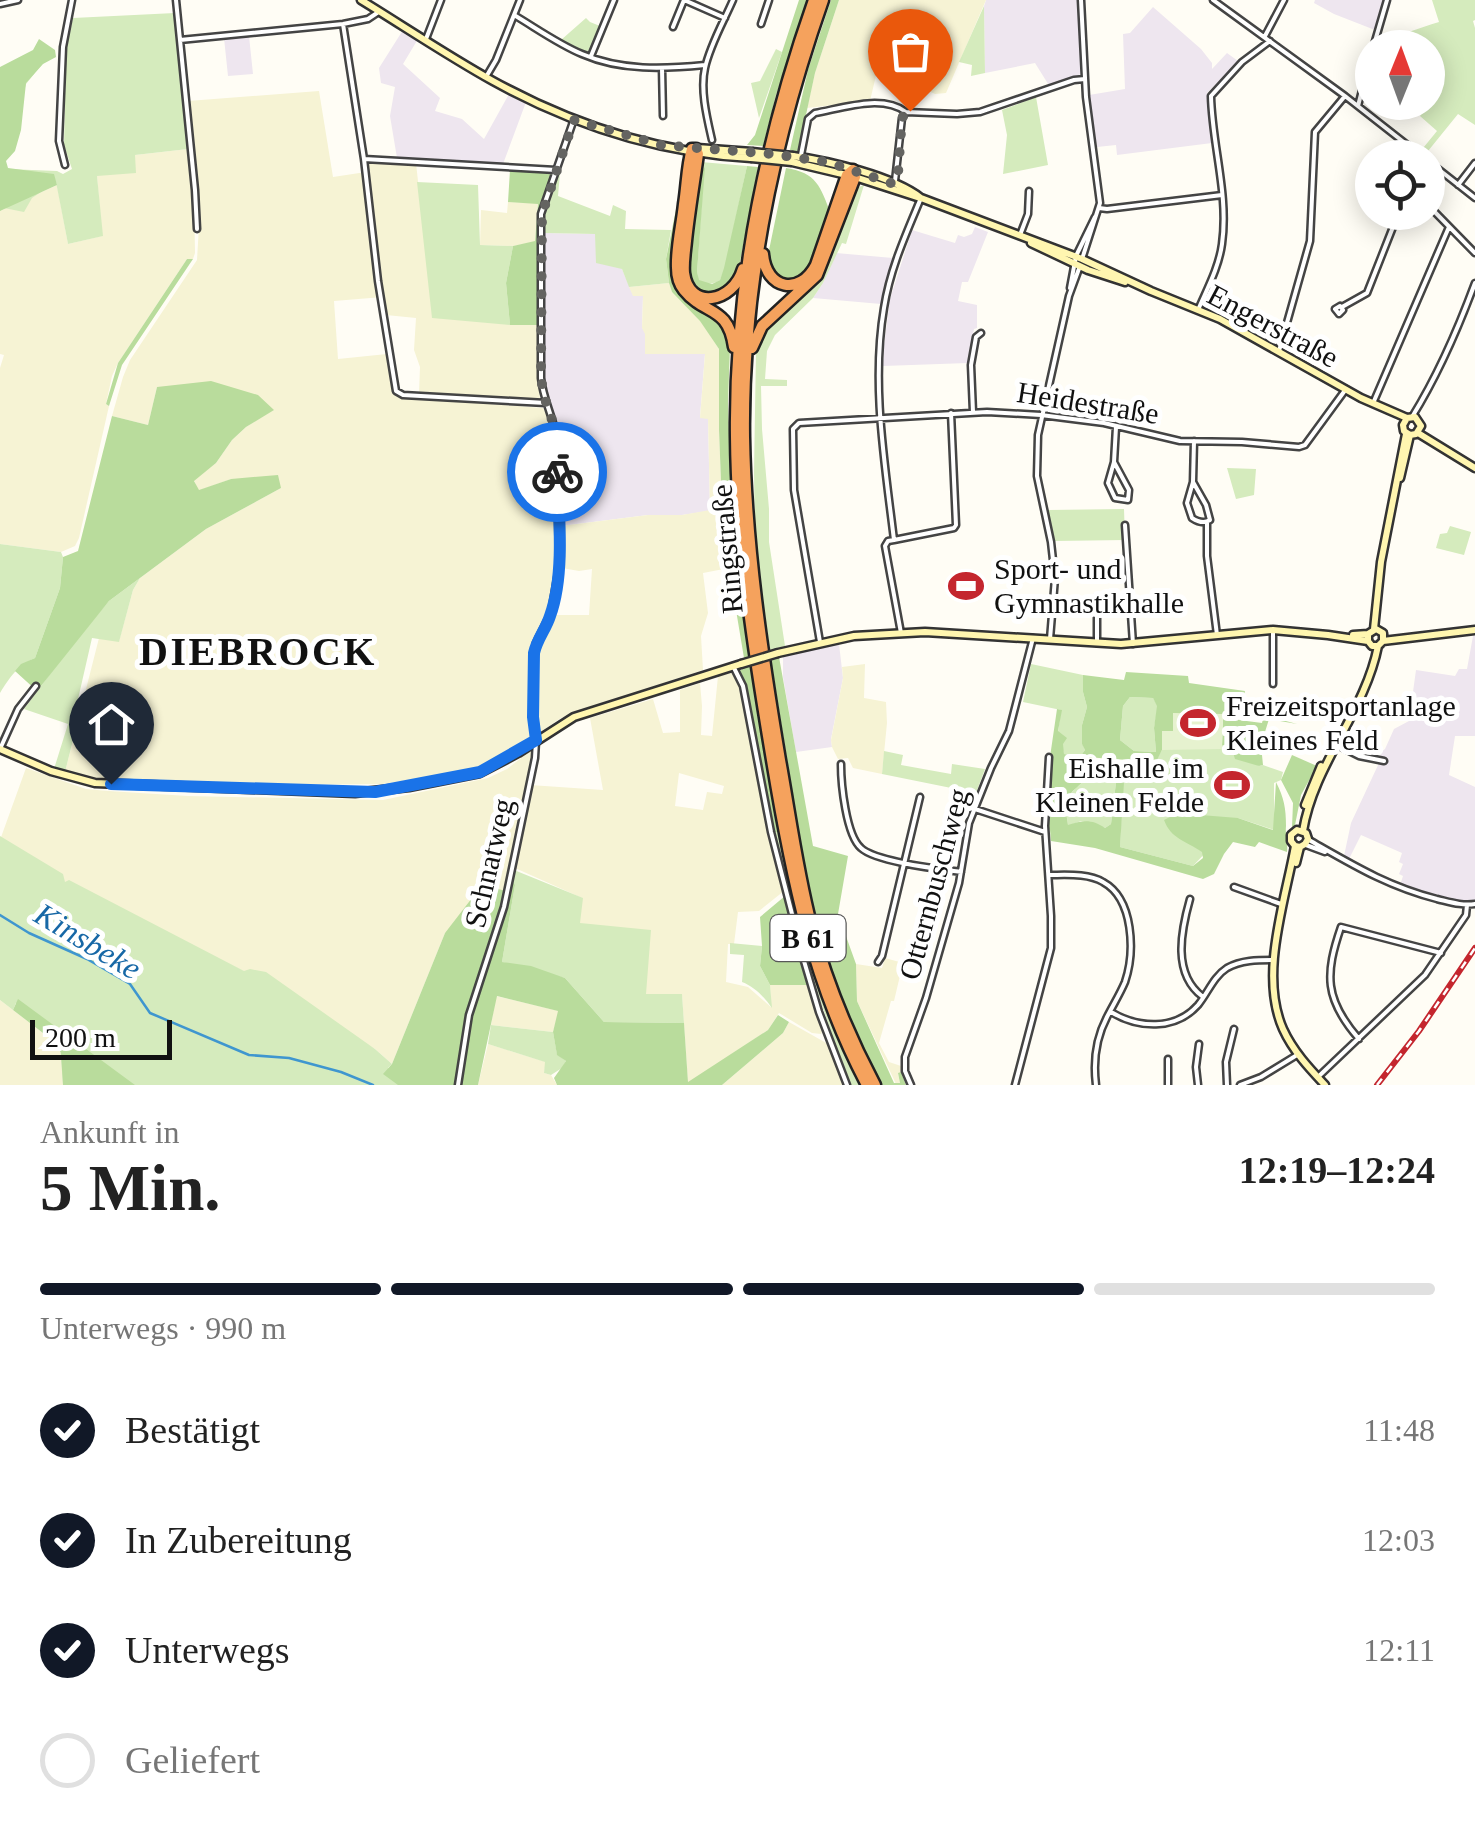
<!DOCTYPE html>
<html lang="de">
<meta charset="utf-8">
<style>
:root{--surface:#fff;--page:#f6f6f6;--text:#222;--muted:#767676;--line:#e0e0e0;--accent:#111827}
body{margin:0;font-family:Georgia,serif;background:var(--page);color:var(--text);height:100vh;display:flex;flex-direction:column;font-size:38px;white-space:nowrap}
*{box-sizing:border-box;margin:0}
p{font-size:32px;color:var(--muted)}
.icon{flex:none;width:55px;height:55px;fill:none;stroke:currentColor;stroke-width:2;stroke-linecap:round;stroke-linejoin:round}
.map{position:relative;height:1085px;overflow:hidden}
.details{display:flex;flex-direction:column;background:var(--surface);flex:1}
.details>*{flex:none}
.needle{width:65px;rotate:1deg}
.tools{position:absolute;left:1355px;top:30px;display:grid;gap:20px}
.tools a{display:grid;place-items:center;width:90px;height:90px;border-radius:50%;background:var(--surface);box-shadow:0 5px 25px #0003;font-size:50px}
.scale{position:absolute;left:30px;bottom:25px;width:142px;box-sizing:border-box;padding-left:10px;border:5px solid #111;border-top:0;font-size:28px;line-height:35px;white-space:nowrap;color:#111;-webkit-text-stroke:8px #fff;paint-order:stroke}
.pin{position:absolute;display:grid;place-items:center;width:85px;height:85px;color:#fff;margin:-102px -42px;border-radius:50% 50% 50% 0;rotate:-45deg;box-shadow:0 0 10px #0007}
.pin .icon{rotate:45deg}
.courier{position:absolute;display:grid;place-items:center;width:100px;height:100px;margin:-50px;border:8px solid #1a73e8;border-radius:50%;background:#fff;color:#222;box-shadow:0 2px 12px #0007}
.summary em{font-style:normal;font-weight:700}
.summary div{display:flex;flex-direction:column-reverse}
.summary{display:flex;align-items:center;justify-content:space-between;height:170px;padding:0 40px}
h1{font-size:65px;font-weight:700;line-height:75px}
.bar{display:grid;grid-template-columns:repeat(4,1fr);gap:15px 10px;align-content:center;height:120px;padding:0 40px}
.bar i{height:12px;border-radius:8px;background:var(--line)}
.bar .active{background:var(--accent)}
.bar p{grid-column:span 4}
ol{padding:0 40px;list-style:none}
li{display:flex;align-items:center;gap:30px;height:110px}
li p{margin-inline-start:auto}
li .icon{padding:10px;border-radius:50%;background:var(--accent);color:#fff;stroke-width:4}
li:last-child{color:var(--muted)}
li i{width:55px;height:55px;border:5px solid var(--line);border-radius:50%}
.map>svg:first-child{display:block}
</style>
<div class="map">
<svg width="1475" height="1085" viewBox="0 0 1475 1085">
<rect width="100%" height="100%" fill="#fffdf5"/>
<path fill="#eee6ef" d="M986,0h92l3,74 -31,13 -15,-24 -50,10 -1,-67z
M1315,0h76l-8,2 -8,28 -41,-16 -20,-11z
M1153,7l48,42 11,14v6l15,-16 11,8 -31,32 5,50 -95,12 -1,-10 -19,2 -8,-52 36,-6 -2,-55 7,-1z
M403,30l15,9 -15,25 37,34 -5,13 27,8 22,20 25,-45 17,8 -23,62 -106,-6 -7,-42 5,-29 -14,-4 -2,-15z
M249,36l4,38 -25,2 -4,-38z
M975,227l13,5 -20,50h-6l-4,19 19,4v23l-3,1 -6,34 -85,3 1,-21 6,-46 22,-69 43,13 3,-8 6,2 8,-3z
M544,233l51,1 27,35 11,26 10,1 -1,32 63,26 -5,63 8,1 2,93 -28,4h-34l-87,11 -1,-25 29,-2 1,-34h-31l-2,-37 -12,-36 -3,-67z
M836,253l57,5 -12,46 -68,-6 10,-15z
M1473,636h2v100h-20l-6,39 26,12v114l-10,2 -65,-18 3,-9 -4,-2 4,-10 -4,-2 3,-9 -41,-18 -12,24 -5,-3 7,-33 28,-60 2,-11 4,-3 9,-20 15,-8 7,-51 39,6 4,-7h8z
M839,644l4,34 -12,61 1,8 -36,5 -13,-75v-21z"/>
<path fill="#f6f3d4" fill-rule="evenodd" d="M839,0h147l-40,93 -11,1 -15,-7v-7l-42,-13 -8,34 -63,7 8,-35z
M319,91l14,86 33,-5 3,-10 47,1 17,154 104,8 3,76 -121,-7 1,-27 -6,-17 2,-32 -30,-3 -3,-18 -49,4 4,58 49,-5 7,39 5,4 144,11 5,9 6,17 3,131 -7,46 -17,37 -2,71 3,18 -34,22 -22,10 -95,15 -124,1 -159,-5 -35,-8 34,-134 20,3 14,-51 7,-12 66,-49 75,-41 -50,-9 -33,12 -4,-11 22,-17 16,-23 14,-13 27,-17 -116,-23 -9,38 -36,-9 11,-39 7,-17 67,-100 3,-51 -12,-108z
M188,149l6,44 1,60 -2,6h-6l-69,104 -6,13 -6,28 3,2 -30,132 -4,8 -14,6 -61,-8v-176l4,-13 -4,-1v-143l57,-26 11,59 34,-8 -5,-60 38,-21z
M508,202l30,1 -3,39 -22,4 -33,-1 1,-35 26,3z
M669,283l3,9 28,28 19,29v81l3,77 7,61 -26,5 5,40 -7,23 2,34 -114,38 -28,10 -22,15 -4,-29 1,-47 3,-14 15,-28h35l3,-46 -13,2 -17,-3 -1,-42 87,-11h34l28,-5 -2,-91 -8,-1 5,-64h-60v-20l-3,-6 1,-32h-10l-4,-9z
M865,664l-1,34 22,4 1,21 -5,51 -29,-6 -5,-10 -10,1 -6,-12 -1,-7 12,-62 -1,-11z
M731,673l5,1 10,34 24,124 14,59 -25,20 -21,1 -4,32h-6l-2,38 22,5 23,20 -1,-22h38l14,47 -1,2 -9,-1 -33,-20 -11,17 -80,53 -6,-88h-36l-67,-72 3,-25 -67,-30 15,-83 73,5 -13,-72 63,-19 10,34 17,-1v-42l20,-7 2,23 -1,29 11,1 6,-60zM679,773l45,13 -2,8 -15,-2 -4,18 -28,-4z
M530,751h3l-1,7 -26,133 -61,42 -53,131 -17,-15 -130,-77 -180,-90 -65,-42 26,-72 60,21 22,2 80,5 195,4 105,-22 19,-9z
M885,958l18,5 -9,38h-3l-12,42 10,19 12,4v6l-3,2 2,9 -4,1 -39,-83 -1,-37 26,4z
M496,996l63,15 -6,21 -62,-7z
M0,1000l56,43 5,10 2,32h-63z
M789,1022l39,22 16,41h-122l61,-52z
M488,1044l58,18 -2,11 7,2 6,10h-79z"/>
<path fill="#d5ebbd" d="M1432,0h43v20l-2,1 2,7v97l-17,-11 -34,42 -5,-3 18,-22 -17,-15 4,-6 -9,-7 13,-1v-54l-19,-1 1,-9 -32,7 2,-5c20,-4 39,-12 59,-18z
M984,6l1,67 -14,3 1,-11 -13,-3z
M175,13l13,136 -53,6 1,18 -39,3 6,60 -35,8 -12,-62 -24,16 -8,14 -20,-4 -4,3v-141l43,-7 -17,21 -21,77 2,8 50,2 6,3 9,-5 -8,-24 2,-96 7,-31z
M586,18l4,4 10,4 -10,24 -5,2 -24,-12z
M776,49l6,3 -23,66 -8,-35 9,-2z
M1036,97l12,68 -45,9 4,-39 -5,-25z
M701,162l46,4 -22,102 -5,12c-9,5 -13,5 -22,0l-1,-8 7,-102 -4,4z
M558,173h2l-2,23 52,20 3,-11 13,6 -1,18 46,1 -5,29 3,24 -40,4 -7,-18 -26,-6 -1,-29 -51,-1 1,-20z
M417,182l61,3 2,60 33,1 -7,37 4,42 -78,-7z
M864,185l-18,59 -4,-1 -19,40 -10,15 -38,37 -8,16 -2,28 22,1v6h-26l1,43 7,80v33l16,104 -15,4 -15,-104 -1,-74 2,-121 6,-18 6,-7 50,-44 13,-28 23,-65z
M1227,468l29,1 -2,26 -18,4z
M1124,509l1,31 -70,1 -7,-31z
M1450,526l21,6 -7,23 -28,-7 4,-14 7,-1z
M0,544l61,8 2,5 -3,31 -25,70c-18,8 -25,19 -35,35z
M140,578l-7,12 -14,52 -27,-4 -19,83 3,7 -11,44 -11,-3 14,-45 -44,-15 49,-66 36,-42z
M1031,664l52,11v17l4,15 -5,18v18l3,7 -3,4 3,3 -7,2 -2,-3 -12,-2 -6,-22 3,-22 -38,-8z
M1130,697l23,1 5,8 -4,22 2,24 -22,-1 -14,-11 3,-34z
M1173,713l86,53 4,-1 20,7 -2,8 -7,3v47l-36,-12 -45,48 -73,-19 4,-87 32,1 6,-11v-19h11z
M884,751l19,4 -2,10 50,9 1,-10 33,5 -9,24 -94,-19z
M1092,764l26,2 -7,58 -6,4 -24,-7 -13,5c-7,-46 16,-30 24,-62z
M773,831l6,2 47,172 36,80h-13l-1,-9c-33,-81 -53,-160 -75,-245z
M0,836l63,38 2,8 4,-2 175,91 6,-2 16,3 109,77 17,15 -4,4 20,17h-345l-4,-53 -43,-29 -3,7 -13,-10z
M514,870l69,28 -3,25 71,7 -5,64h36l2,29 -80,-1 -39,-44 -63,-16 13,-77 -3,-6z
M730,943l32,3 -2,20 10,19 2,23c-7,-10 -17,-21 -30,-26l2,-27 -14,-1z
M491,1025l62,7 4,22 9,7 -4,7 -11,7 -7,-2 1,-11 -57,-18z"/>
<path fill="#b9dc9c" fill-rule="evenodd" d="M799,0h10l-33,95 -13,51 -16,-1 8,-10z
M831,0h8l-24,73 -17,79 -8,-2 18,-80z
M39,39l16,11 1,7 -13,7 -17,19 -5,47 -6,21 -9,10 2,7 46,6 3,11 -57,26v-144l33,-17z
M686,160l-13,102 38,51 15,14 4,20 -2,55 4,127 18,127 -6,2 -15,-90 -7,-61 -3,-77v-81l-19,-28 -28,-29 -3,-9 -3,-24z
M747,166l11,1 -21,111 -13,13 -17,3 -17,-13 -3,-9 13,-98 5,-7 -8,105 2,8 13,4 8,-4 4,-12z
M786,168c31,5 34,18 45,46 -11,27 -31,103 -64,46z
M510,170l39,2 3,2 -12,39 -3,112h-27l-4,-42 7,-37 22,-5 3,-37 -30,-2z
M187,259h6l-71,106 -13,41 -3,-2 12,-41z
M211,381l47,14 16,15 -28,17 -14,13 -16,23 -22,18 5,9 32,-11 47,-4 3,13 -75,41 -97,72 -72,90 -22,-20 6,-7 14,-6 25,-70 3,-31 15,-6 34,-135 36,9 9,-38z
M590,464l-1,36 -29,1 -1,-36z
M779,657l34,189 35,10 -10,58 18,50 1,37 37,82h6l-2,-10 3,-1 5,13h-26l-47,-103 -13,-40 -14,-65 -35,-217z
M751,665l28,168 -6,-2 -23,-125 -11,-35z
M1126,672l62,4 1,7 56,8 -6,29 23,3 2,-8 33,9 -28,-5 -8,26 2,20 -4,1 -24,-7 -3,-10 -10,-4 1,-30 -50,17h-11v18l-6,12 -71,-5 -3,-3 3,-4 -3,-6v-19l5,-18 -4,-15v-17l41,5zM1130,697l23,1 4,8 -3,22 2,24 -22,-1 -14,-11 3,-34z
M1057,709l5,1 -4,21 9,7 -4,6 1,10 12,2 4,8h12c-8,32 -32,17 -24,61 15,-5 24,-6 37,3l6,-4 7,-58h7l-5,81 73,19 10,-8 -1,-6c-16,-11 -31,-13 -38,-32l10,-5 3,-10 7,3 4,6 50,4 35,12 3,-48c8,16 10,26 10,44 -1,9 2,17 1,26l-28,-10 -4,5 -22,-5 -9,12 -10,20 -11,5 -108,-31 -44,-7 -1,-11 -2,-2 2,-71z
M1292,755l25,11 -16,29 -6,30 -3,2 1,-24 -12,-23z
M511,877l4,8 -13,77 29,4 34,12 39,44 80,1 4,59 80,-52 10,-15 11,7 -6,11 -61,52h-165l-3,-7 12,-17 -9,-6 -4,-23 5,-21 -61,-15 -19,89h-80l-15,-11 9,-10 53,-131 37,-48 24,6z
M785,896l23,89h-38l-10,-19 2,-20 -2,-29z
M18,999l117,86h-72l-2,-32 -5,-10 -43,-33z"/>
<path fill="#e6f2cf" d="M1173,713l50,1 -1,35 -60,1v-19h11z"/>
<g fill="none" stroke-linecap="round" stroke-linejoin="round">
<path stroke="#3f96cf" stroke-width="2.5" d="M0,915l29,18 58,26 43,25 20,29 99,42 40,3 52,14 32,13"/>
<defs>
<path id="street" d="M176,0l19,190 2,39
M684,0l41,18
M1081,0l5,97 14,106 -17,53
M1213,0l132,96 79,62
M0,4l18,-4
M514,15c22,13 44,29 68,39 39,17 82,15 123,11
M343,24l21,135 14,122 18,110 7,4 143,8
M761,24l8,-24
M673,27l11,-27
M1265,36l19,-36
M426,39l15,-39
M180,40l163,-16 25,-5 9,-6
M1373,48l14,-48
M591,56l23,-56
M662,68l1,48
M486,77l10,-17 24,-60
M1358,106l14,-55
M712,140c-5,-22 -12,-50 -7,-72 5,-23 19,-47 28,-68
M801,155l7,-36 7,-6c28,-5 67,-19 91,-1
M1408,158l2,-10
M364,159l192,11
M1428,161l47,37
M65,165l-6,-24 4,-94 9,-47
M895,181l7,-63 4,-6 51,2 23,-2 94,-32 11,-1
M1458,185l17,-22
M1428,205l47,48
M1099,208l8,1 115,-14
M1373,212l1,3 22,9
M1020,235l8,-21 1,-23
M1070,288l6,-32 19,-39
M1340,306l3,4 -4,4 -4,-5z
M1342,307l25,-14 26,-66 16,-15
M1198,310c9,-21 21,-43 24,-66 7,-49 -10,-99 -11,-148l31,-34 28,-21
M1279,351l31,-110 5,-109 30,-36
M1374,401l75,-174
M973,412l-2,-47 5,-28 5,-4
M1412,417c26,-42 46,-88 63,-134
M1114,462l15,28 -1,10 -13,-2 -7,-15 6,-21 2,-35
M1193,482l13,23 4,15c-6,4 -12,2 -18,-2l-5,-15 6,-21 1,-41
M1207,522v34l10,79
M1125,525l8,119
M894,540l60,-12 2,-3 -5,-112
M901,633l-16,-87 3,-5 6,-1c-9,-76 -23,-156 -10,-232 6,-39 22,-74 37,-110
M1050,639l5,-61 -4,-36 -14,-66 1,-41 31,-139 11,-30
M820,642l-26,-152 -1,-61 6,-6 188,-11 54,3 63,8 76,18 62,1 57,5 6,-2 41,-56
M1097,643v-46
M733,666l10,20 28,146 33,129 15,51 28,73
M1273,684v-54
M1333,743l26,13 25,5
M0,749l18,-40 18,-23
M841,764c0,20 5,71 20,84 15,14 78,21 100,24
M975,809l70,23
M1309,840c44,25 78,46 128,59 13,3 25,7 38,5
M1306,845l19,7
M1049,875c17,0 39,-2 54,7 31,17 32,70 22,100 -5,12 -12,23 -18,35 -11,21 -14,44 -11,68
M1234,887l47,17
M1190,899c-9,32 -18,75 13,98
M878,962l4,-6 38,-159
M1111,1012c27,16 64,19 87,-7 10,-12 15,-28 29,-37 14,-8 31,-8 46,-8
M1359,1039c-35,-40 -34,-65 -18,-112l100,26
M1318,1077l107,-102 41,-60 1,-10
M458,1085l11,-70 35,-108 31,-149 1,-17 -3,-39 1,-49 2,-10 15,-30 8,-46 -2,-127c-3,-22 -14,-40 -16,-62v-164l33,-95
M911,1085l-6,-14v-14l21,-59 33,-115 10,-60 22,-55 18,-37 24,-93
M1015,1085l36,-137v-32l-6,-90 4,-69
M1168,1085v-26
M1198,1085l-2,-18 3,-23
M1227,1085l-1,-23 8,-33
M1240,1085l21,-8 36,-22"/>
<path id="secondary" d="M361,0c44,27 87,56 132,81 80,44 167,72 258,77
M697,148l55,4
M793,156c35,5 100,20 128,42l161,61 69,32 69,28 141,79 46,20 8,-1 6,9 -5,8 -6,1 -6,-4 -1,-6 4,-7
M792,162l63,15 65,21
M1031,243l57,27 37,12
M1418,433l57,35
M1400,478l10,-43
M1374,629l7,-67 25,-128
M1353,635l15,-1 8,-5 7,4v8l-5,5h-6l-4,-5v-7
M1383,641l92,-11
M778,653l76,-17 71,-4 196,12 152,-14 55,5 40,6
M0,749l51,22 44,12 260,10 54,-6 71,-14 38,-20 56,-36 167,-53
M1305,805l16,-39
M1303,831c11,-67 62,-119 75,-185
M1295,846c-10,56 -36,129 -12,183 10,22 26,39 42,56
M1296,863l4,-16 5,-3 3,-5 -2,-6 -9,-3 -6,5v6l4,5 5,1"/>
<path id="highway" d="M814,0c-49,139 -80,289 -78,437 1,109 18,216 36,323 19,115 40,221 95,325
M823,0c-49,140 -81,288 -79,437 2,109 18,216 36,323 10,55 17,110 31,164 15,56 37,110 64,161
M734,347c-6,-42 -29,-31 -50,-57 -5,-6 -7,-14 -7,-22 -1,-21 5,-43 7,-64 3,-18 3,-38 8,-55h4l2,5c-4,29 -9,58 -12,87 -1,11 -3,22 -2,32 5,38 49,30 59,-4
M752,348l10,-22 55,-51 38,-98 -2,-7 -6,5 -31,90c-16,31 -50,25 -53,-11"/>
</defs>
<use href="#street" stroke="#444" stroke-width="9"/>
<use href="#secondary" stroke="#333" stroke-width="11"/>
<use href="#highway" stroke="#222" stroke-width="15"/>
<use href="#street" stroke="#fff" stroke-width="4"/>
<use href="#secondary" stroke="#fff6b0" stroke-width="6"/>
<use href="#highway" stroke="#f5a25d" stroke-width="10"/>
<defs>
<path id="rail" d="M1377,1085l42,-54 56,-83"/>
</defs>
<use href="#rail" stroke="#c4262e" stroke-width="6"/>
<use href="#rail" stroke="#fff" stroke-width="2.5" stroke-dasharray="8" stroke-linecap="butt"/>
<defs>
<path id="secondary-bridge" d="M752,152l41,4
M751,158l41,4
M741,664l37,-11"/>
</defs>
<use href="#secondary-bridge" stroke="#333" stroke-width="11" stroke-linecap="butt"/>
<use href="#secondary-bridge" stroke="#fff6b0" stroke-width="6"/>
</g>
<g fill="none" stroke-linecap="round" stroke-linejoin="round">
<path stroke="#646461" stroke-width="10" stroke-dasharray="0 18" d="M557,472l-1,-40 -12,-36 -3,-18 1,-164 32,-94 87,25 111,9 55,8 67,22 4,-10 4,-56 4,-6 4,-1"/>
<path stroke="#1a73e8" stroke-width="12" d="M111,784l264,8 105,-20 56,-32 -3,-23 1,-64c3,-14 12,-24 16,-37 15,-41 9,-100 7,-144"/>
</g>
<defs>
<symbol id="stadium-bare" viewBox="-9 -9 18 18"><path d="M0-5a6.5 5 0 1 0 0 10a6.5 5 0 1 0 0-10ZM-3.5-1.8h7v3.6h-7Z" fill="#c4262e" stroke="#fff" stroke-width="2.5" paint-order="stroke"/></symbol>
</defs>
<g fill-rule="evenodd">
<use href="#stadium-bare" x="941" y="561" width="50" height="50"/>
<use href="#stadium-bare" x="1173" y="698" width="50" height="50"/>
<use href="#stadium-bare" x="1207" y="760" width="50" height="50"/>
</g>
<g text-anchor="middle" stroke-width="10" stroke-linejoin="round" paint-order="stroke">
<rect fill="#fff" stroke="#585858" stroke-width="2.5" x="770.5" y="915" width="75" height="46" rx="8"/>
<g font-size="28" font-weight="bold" fill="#111">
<text x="808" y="948">B 61</text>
</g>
<g font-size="30" fill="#111" stroke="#fff">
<text transform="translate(1273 326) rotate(28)" y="10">Engerstraße</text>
<text transform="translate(1088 403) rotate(9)" y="10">Heidestraße</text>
<text transform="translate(727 549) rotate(-95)" y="10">Ringstraße</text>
<text transform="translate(489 863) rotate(-77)" y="10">Schnatweg</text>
<text transform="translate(934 884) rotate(-75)" y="10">Otternbuschweg</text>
</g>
<g font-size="30" fill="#111" stroke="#fff" text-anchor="start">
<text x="994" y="579">Sport- und<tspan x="994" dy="34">Gymnastikhalle</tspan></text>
<text x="1226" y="716">Freizeitsportanlage<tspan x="1226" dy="34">Kleines Feld</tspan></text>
<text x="1204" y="778" text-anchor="end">Eishalle im<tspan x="1204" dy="34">Kleinen Felde</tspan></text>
</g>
<g font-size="32" font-style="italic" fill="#1768a6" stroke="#fff">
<text transform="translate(88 941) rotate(31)" y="11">Kinsbeke</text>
</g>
<g font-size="40" font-weight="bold" letter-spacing="2.5" fill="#111" stroke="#fff">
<text x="258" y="665">DIEBROCK</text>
</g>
</g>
</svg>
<div class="tools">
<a><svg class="needle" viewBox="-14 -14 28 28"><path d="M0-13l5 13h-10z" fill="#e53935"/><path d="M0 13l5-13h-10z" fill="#767676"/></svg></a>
<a><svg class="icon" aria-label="locate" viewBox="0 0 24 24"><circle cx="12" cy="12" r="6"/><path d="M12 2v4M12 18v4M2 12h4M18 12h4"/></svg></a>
</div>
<div class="scale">200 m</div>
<div class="pin" style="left:910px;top:111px;background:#ea580c"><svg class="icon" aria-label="bag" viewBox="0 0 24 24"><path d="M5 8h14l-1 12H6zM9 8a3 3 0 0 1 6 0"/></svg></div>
<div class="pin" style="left:111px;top:784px;background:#1f2937"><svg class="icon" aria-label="home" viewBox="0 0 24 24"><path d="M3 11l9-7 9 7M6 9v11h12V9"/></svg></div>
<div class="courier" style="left:557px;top:472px"><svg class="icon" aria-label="bike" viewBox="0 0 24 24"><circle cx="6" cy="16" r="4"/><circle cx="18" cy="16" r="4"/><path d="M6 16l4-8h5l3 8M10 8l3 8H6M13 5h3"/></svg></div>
</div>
<section class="details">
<div class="summary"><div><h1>5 Min.</h1><p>Ankunft in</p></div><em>12:19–12:24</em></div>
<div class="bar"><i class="active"></i><i class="active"></i><i class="active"></i><i></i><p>Unterwegs · 990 m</p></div>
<ol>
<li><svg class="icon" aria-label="check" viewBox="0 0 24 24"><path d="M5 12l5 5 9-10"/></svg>Bestätigt<p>11:48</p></li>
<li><svg class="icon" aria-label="check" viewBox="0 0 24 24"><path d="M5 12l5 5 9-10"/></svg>In Zubereitung<p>12:03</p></li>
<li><svg class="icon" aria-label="check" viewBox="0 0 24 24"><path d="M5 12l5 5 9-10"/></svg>Unterwegs<p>12:11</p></li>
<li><i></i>Geliefert</li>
</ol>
</section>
